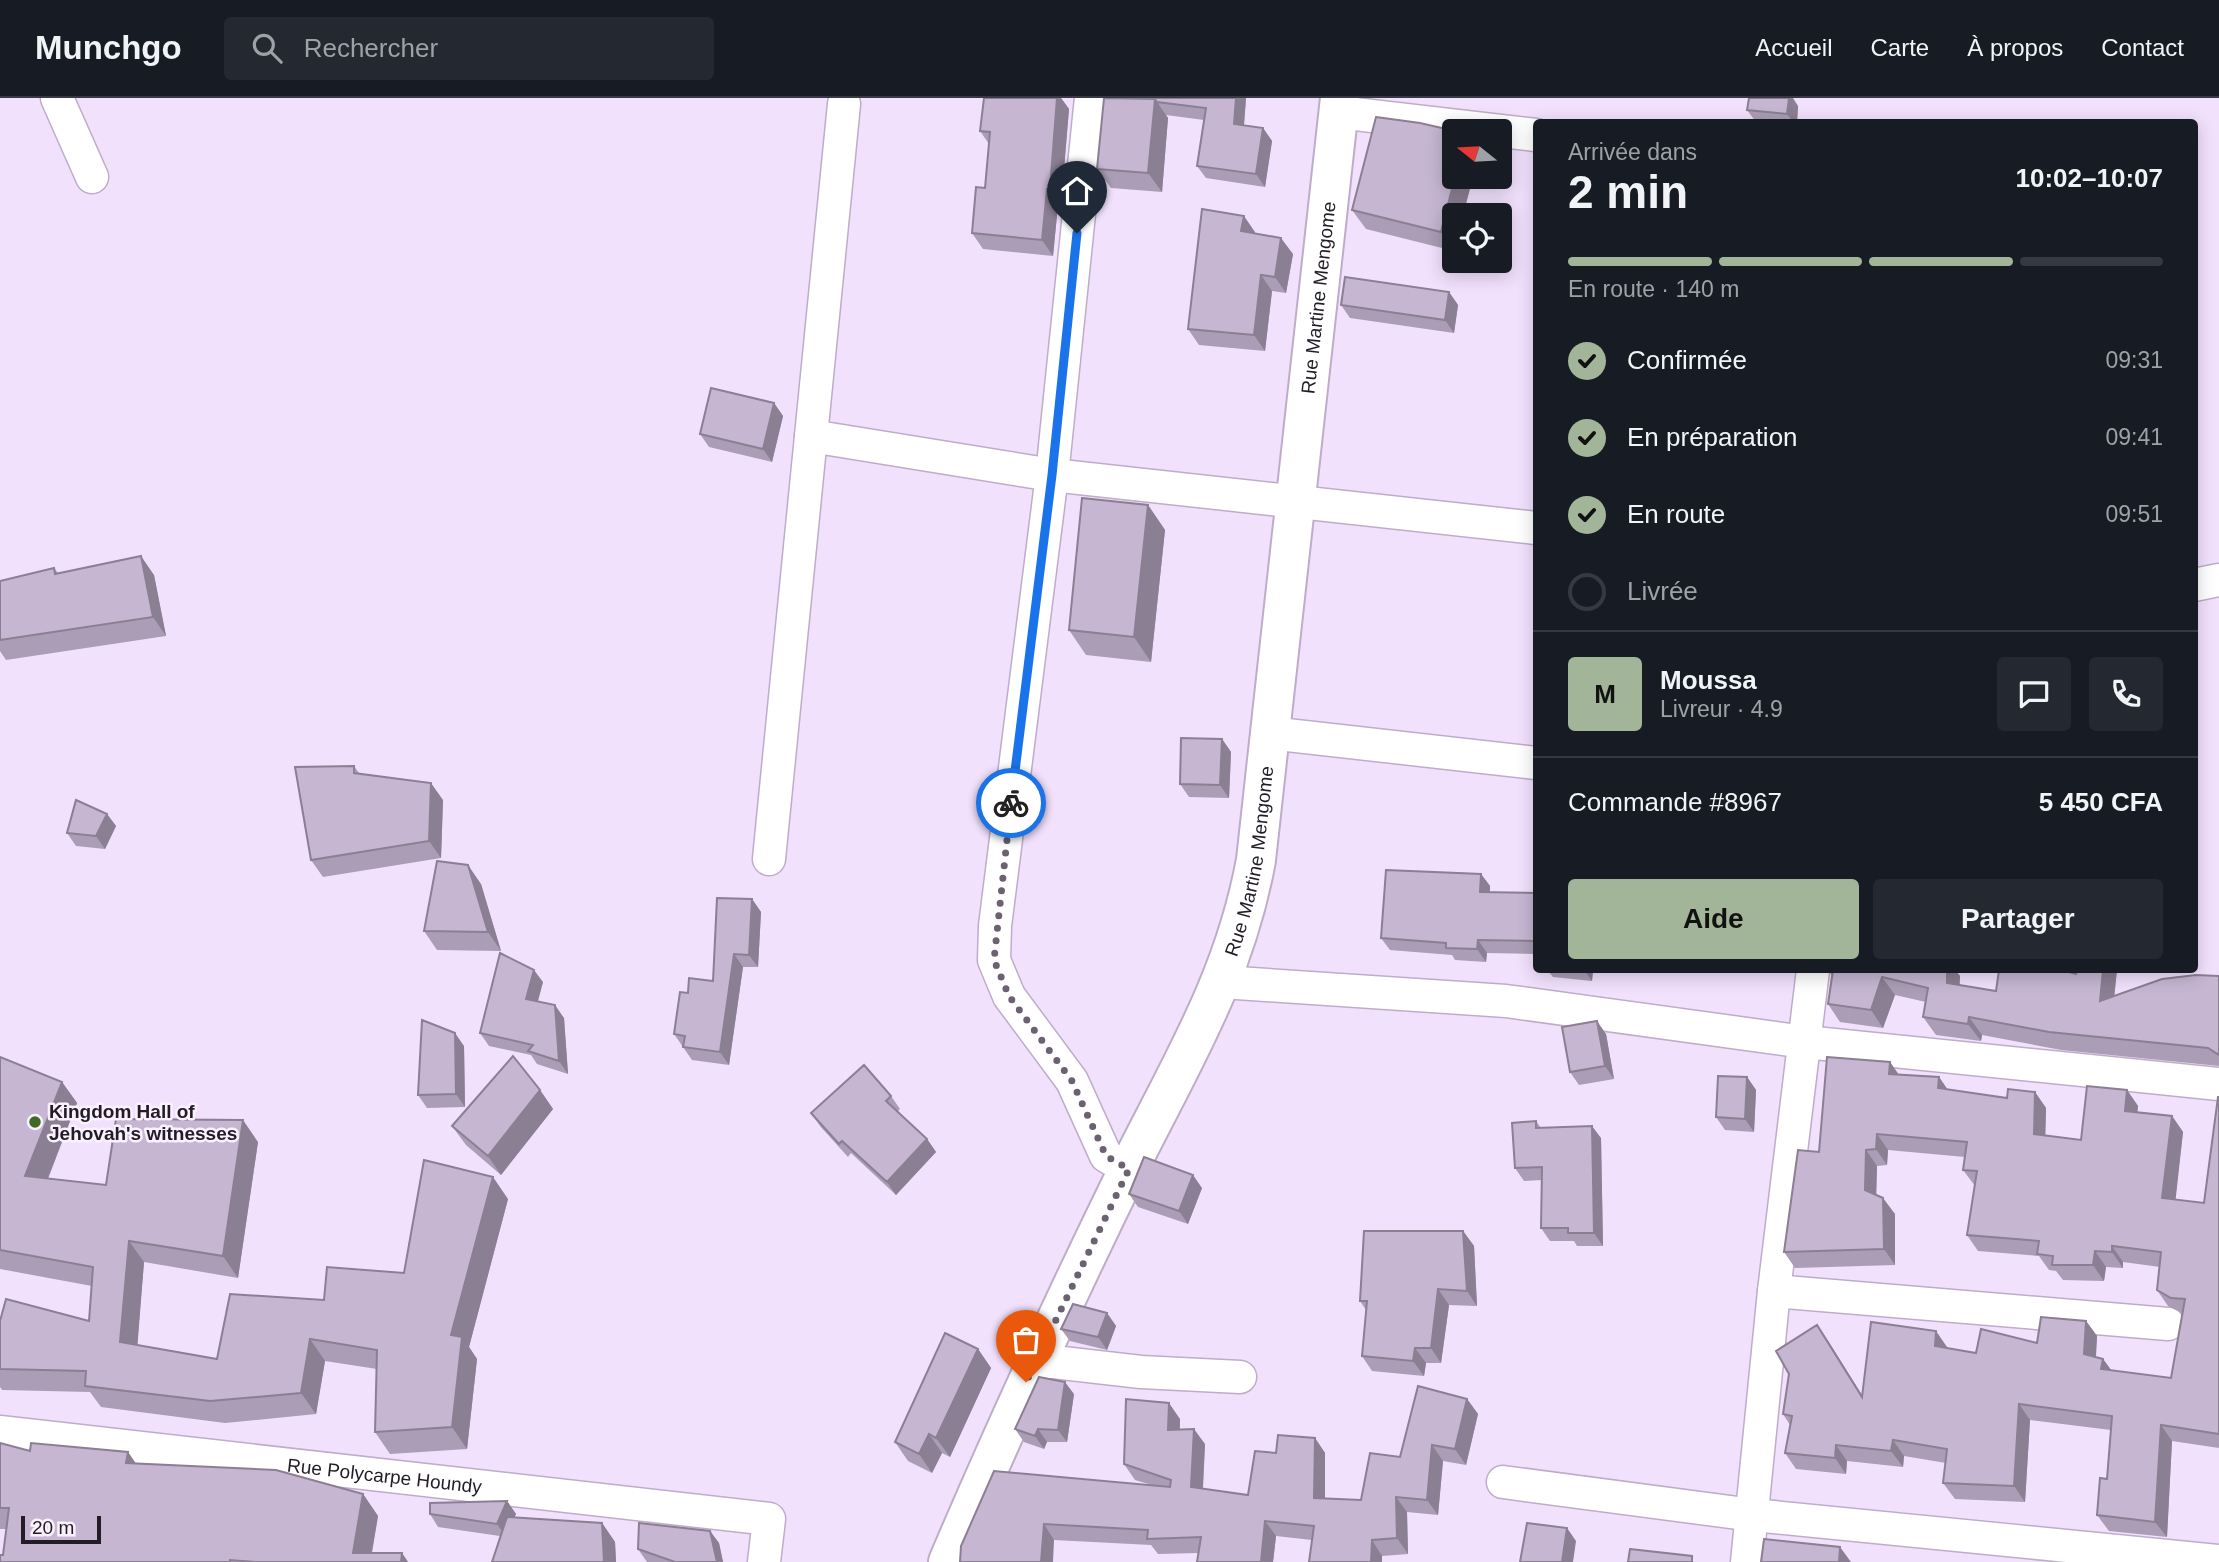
<!DOCTYPE html>
<html lang="fr">
<meta charset="utf-8">
<style>
:root{--surface:#171b24;--page:#242831;--text:#f1f3f6;--muted:#9ea1a6;--line:#363941;--accent:#a2b598}
body{margin:0;font-family:Helvetica,sans-serif;background:var(--page);color:var(--text);height:100vh;display:flex;flex-direction:column;font-size:26px;white-space:nowrap}
*{box-sizing:border-box;margin:0}
p{font-size:23px;color:var(--muted)}
.icon{flex:none;width:38px;height:38px;fill:none;stroke:currentColor;stroke-width:2;stroke-linecap:round;stroke-linejoin:round}
.map{position:relative;flex:1;overflow:hidden}
.details{position:absolute;left:1533px;top:21px;width:665px;height:854px;display:flex;flex-direction:column;background:var(--surface);border-radius:7px;box-shadow:0 4px 18px #0003}
.details>*{flex:none}
.needle{width:46px;rotate:288deg}
.fabs{position:absolute;left:1442px;top:21px;display:grid;gap:14px}
.fabs a{display:grid;place-items:center;width:70px;height:70px;border-radius:7px;background:var(--surface);box-shadow:0 4px 18px #0003;font-size:35px}
.scale{position:absolute;left:21px;bottom:18px;width:80px;box-sizing:border-box;padding-left:7px;border:4px solid #221c26;border-top:0;font-size:19px;line-height:24px;white-space:nowrap;color:#221c26;-webkit-text-stroke:5px #f9f2fe;paint-order:stroke}
.pin{position:absolute;display:grid;place-items:center;width:60px;height:60px;color:#fff;margin:-72px -30px;border-radius:50% 50% 50% 0;rotate:-45deg;box-shadow:0 0 7px #0007}
.pin .icon{rotate:45deg}
.courier{position:absolute;display:grid;place-items:center;width:70px;height:70px;margin:-35px;border:5px solid #1a73e8;border-radius:50%;background:#fff;color:#222;box-shadow:0 2px 9px #0007}
.head em{font-style:normal;font-weight:600}
.head div{display:flex;flex-direction:column-reverse}
.head{display:flex;align-items:center;justify-content:space-between;height:119px;padding:0 35px}
h1{font-size:46px;font-weight:600;line-height:52px}
.bar{display:grid;grid-template-columns:repeat(4,1fr);gap:10px 7px;align-content:center;height:84px;padding:0 35px}
.bar i{height:9px;border-radius:5px;background:var(--line)}
.bar .current{background:var(--accent)}
.bar p{grid-column:span 4}
.line{display:flex;align-items:center;gap:18px;padding:0 35px;border-top:2px solid var(--line)}
.line div{flex:1}
.round{display:grid;place-items:center;flex:none;width:74px;height:74px;border-radius:7px;background:var(--page)}
ol{padding:0 35px;list-style:none}
li{display:flex;align-items:center;gap:21px;height:77px}
li p{margin-inline-start:auto}
li .icon{padding:7px;border-radius:50%;background:var(--accent);color:#111;stroke-width:4}
li:last-child{color:var(--muted)}
li i{width:38px;height:38px;border:4px solid var(--line);border-radius:50%}
.action{display:flex;gap:14px;margin-top:auto;padding:14px 35px}
.action a{flex:1;height:80px;border-radius:7px;background:var(--accent);color:#111;font-size:28px;font-weight:600;line-height:80px;text-align:center}
.action a+a{background:var(--page);color:var(--text)}
header{display:flex;align-items:center;gap:42px;box-sizing:border-box;height:98px;padding:0 35px;background:var(--surface);border-bottom:2px solid var(--line)}
header strong{font-size:33px}
nav{display:flex;gap:38px;margin-inline-start:auto;font-size:24px}
.search{width:490px;height:63px;background:var(--page);display:flex;align-items:center;gap:18px;box-sizing:border-box;padding:0 24px;border-radius:7px;color:var(--muted);font-size:26px}
.map>svg:first-child{display:block}
</style>
<header>
<strong>Munchgo</strong>
<div class="search"><svg class="icon" aria-label="search" viewBox="0 0 24 24"><circle cx="10" cy="10" r="6"/><path d="M15 15l6 6"/></svg>Rechercher</div>
<nav><a>Accueil</a><a>Carte</a><a>À propos</a><a>Contact</a></nav>
</header>
<div class="map">
<svg width="2219" height="1464" viewBox="0 0 2219 1464">
<rect width="100%" height="100%" fill="#f2e1fd"/>
<g fill="none" stroke-linecap="round" stroke-linejoin="round">
<defs>
<g id="minor">
<path d="M57,0l35,79"/>
<path d="M1091,0l-39,377 -57,451 -1,34 15,36 63,85 34,75 22,13"/>
<path d="M1338,14l198,23"/>
<path d="M811,338l241,39 484,53"/>
<path d="M2194,487l25,-5"/>
<path d="M1269,635l267,30"/>
<path d="M769,761l75,-755"/>
<path d="M1222,884l284,19 299,41 414,42"/>
<path d="M1774,1193l394,33"/>
<path d="M1036,1262l105,12 99,5"/>
<path id="s1" d="M0,1334l769,87 -5,43"/>
<path d="M1503,1384l250,33 466,46"/>
<path d="M1747,1464l27,-271 39,-321"/>
</g>
<g id="tertiary">
<path id="s2" d="M948,1464c56,-132 116,-261 179,-390 53,-107 107,-192 129,-312l84,-762"/>
</g>
</defs>
<use href="#minor" stroke="#bdadc9" stroke-width="35"/>
<use href="#tertiary" stroke="#bdadc9" stroke-width="42"/>
<use href="#minor" stroke="#fff" stroke-width="32"/>
<use href="#tertiary" stroke="#fff" stroke-width="38"/>
</g>
<path fill="#aa9db5" d="M984,0h77l8,11 -8,96h-3l-5,51 -70,-7 -11,-16 13,-45 4,-44 -9,-13z
M1246,0l-2,27 19,3 9,13 -7,46 -59,-9 -9,-12 7,-46 -38,-5 2,3 -6,74 -51,-4 -14,-19 56,-70z
M1798,8l-1,16h-41l-9,-12z
M1454,79h19l-10,38h-9v36l-88,-22 -14,-19z
M1255,134v1l38,21 -7,39 -14,-2 -7,60 -66,-6 -11,-16z
M1449,194l9,13 -4,28 -104,-15 -9,-13z
M774,305l9,13 -11,46 -63,-15 -9,-13z
M1148,407l17,25 -14,132 -65,-7 -17,-25z
M54,470l4,5 96,2 12,61 -160,24 -6,-9v-70z
M1222,641l9,13 -2,46 -40,-1 -9,-13z
M354,668l5,7 84,27 -2,58 -118,19 -12,-17z
M107,716l9,12 -11,23 -29,-3 -9,-13z
M1481,776l9,12v6l46,1v61l-49,-1 -1,9 -31,-2 -3,-5 -62,-5 -9,-12z
M481,786l20,67 -64,-1 -13,-19z
M752,801l9,13 -3,55h-15l-14,98 -37,-5 -18,-26 14,-41 25,-12z
M1547,872h46l-1,11 -39,-4z
M1828,872h127l5,6 -1,9 37,6 80,-17 41,-4 -3,26 105,-20v90l-158,-16 -79,-15 -1,6 -45,-6 -13,-18 3,-15 -31,-7 -12,33 -43,-6 -12,-18 4,-28z
M543,884l-5,19 26,17 4,56 -31,-10 -6,-9 -42,-9 -9,-13z
M1606,936l8,45 -35,6 -9,-13z
M464,948l1,61 -38,1 -9,-13z
M0,959l62,25 15,21 -29,76 58,6 152,-43 -20,136 -94,-16 -7,83 80,14 107,-59 80,-27 104,-74 -39,148 8,12 -10,90 -77,5 -15,-22 2,-63 -52,-8 -9,53 -91,9 -124,-16 -11,-15 -88,-2 -2,-3v-18l89,-48 3,-35 -92,-17z
M1890,964l9,13 40,2 8,12 60,9 28,-6 11,16 -1,28 36,4 46,-50 11,16 -1,6 35,4 11,16 -8,68 29,3 15,-106v351l-47,-7 -5,96 -58,-6 -12,-16 10,-36 4,-49 -81,-10 -5,82 -70,-3 -12,-16 3,-20 -42,-7 -1,11 -56,-6 -1,13 -50,-5 -11,-16 5,-28 -7,-11 45,-73 34,54 85,-48v1l29,5 61,-10 49,-22 11,15 -1,21 7,2 8,11 60,8 11,-65 -14,-7 -11,-16 3,-23 -37,-5v6l-17,-1 -2,14 -41,-1 -7,-9 -7,-1 -10,-14 -61,-5 -11,-16 8,-49 -12,-16 2,-13 -77,-7 -1,15 -10,1 -1,29 19,19v51l-100,3 -11,-16 35,-100z
M1747,979l9,13 -2,42 -29,-2 -9,-13z
M540,992l13,19 -52,66 -35,-30 -14,-19z
M891,998l9,13 -3,3 30,27 9,13 -40,43 -45,-42 -3,4 -28,-31 -9,-13z
M1536,1023l5,7 60,10 2,108h-26l-3,-5h-24l-9,-13 1,-48 -18,1 -9,-13z
M1202,1090l-14,36 -50,-17 -9,-13z
M1463,1133l11,15 3,60 -28,-1 -8,58h-15l-2,13 -52,-5 -10,-15 4,-46 -6,-9z
M1107,1215l9,13 -9,24 -37,-9 -9,-12z
M978,1251l13,19 -41,89 -8,-4 -10,20 -24,-12 -13,-19z
M1074,1296l-7,48h-20l-3,7 -20,-7 -9,-13z
M1467,1301l11,15 -12,51 -23,-4 -5,54 -31,-3 1,42 -26,2v6h-73l3,-22 -36,-4 -3,26h-76l1,-9 -40,1 -7,-9 -97,-5 -93,6 191,-61 -17,-5 -11,-16 56,-45v11l25,14 -2,45 45,6 28,-42 39,-15 10,15v45l36,2 39,-43z
M0,1345l30,8 98,1 8,12 227,30 15,22 -6,37h30l6,9h-408l3,-7 4,-26h-7z
M507,1403l9,13 -2,3 88,6 13,19 1,20h-124l8,-26 -62,-9 -8,-13z
M710,1433l9,12 4,19h-76l-9,-13z"/>
<path fill="#8b7f93" d="M1057,0h4l8,11 -8,96 -11,-16z
M1236,0h10l-3,39 -9,-13z
M1789,0h4l5,8 -1,16h-4l-6,-8z
M1155,1l13,19 -6,74 -14,-19z
M1263,30l9,13 -7,46 -9,-13z
M1455,79h18l-10,38h-9v36l-13,-19z
M1047,91l11,16 -5,51 -11,-16z
M1244,118l11,16 -3,15 -11,-16z
M1281,140l12,16 -7,39 -11,-16z
M1261,177l11,16 -7,60 -11,-16z
M1449,194l9,13 -4,28 -9,-13z
M774,305l9,13 -11,46 -9,-13z
M1148,407l17,25 -14,132 -17,-25z
M141,458l13,19 12,61 -13,-19z
M1222,641l9,13 -2,46 -9,-13z
M431,685l12,17 -2,58 -12,-17z
M107,716l9,12 -11,23 -9,-13z
M468,767l13,19 20,67 -13,-19z
M1481,776l9,12 -1,19 -9,-13z
M752,801l9,13 -3,55 -9,-12z
M1478,842l9,13 -1,9 -9,-13z
M734,856l9,13 -14,98 -9,-13z
M534,872l9,12 -8,29 -9,-12z
M1584,872h9l-1,11z
M1947,872h8l5,6 -1,25 -12,-18z
M2103,872h14l-5,49 -12,-18z
M1882,879l13,18 -12,33 -12,-18z
M555,907l9,13 4,56 -9,-13z
M1969,919l13,18 -1,6 -13,-17z
M1597,923l9,13 8,45 -9,-13z
M455,935l9,13 1,61 -9,-13z
M1890,964l11,16 -12,-4z
M1747,979l9,13 -2,42 -9,-13z
M1939,979l11,16 -12,-5z
M62,984l15,21 -37,95 -15,-22z
M540,992l13,19 -52,66 -13,-19z
M2127,992l11,16 -2,21 -11,-16z
M2035,994l11,16 -1,42 -11,-16z
M2172,1018l11,16 -9,82 -12,-16z
M243,1022l15,22 -20,136 -15,-22z
M1592,1028l9,12 2,108 -9,-13z
M1877,1036l11,16 -1,15 -11,-16z
M927,1041l9,13 -40,43 -9,-13z
M1866,1052l11,16 -1,39 -11,-15z
M1193,1077l9,13 -14,36 -9,-13z
M493,1079l15,22 -39,148 8,12 -10,90 -15,-22 -1,-92z
M1883,1100l12,16v51l-11,-16z
M1463,1133l11,15 3,60 -10,-15z
M129,1143l15,21 -8,102 -16,-22z
M2112,1148l11,16v6l-11,-16z
M2095,1153l11,16 -2,14 -11,-16z
M1438,1191l11,16 -8,58 -10,-15z
M1107,1215l9,13 -9,24 -9,-13z
M2086,1223l11,15 -2,33 -11,-15z
M1817,1227l11,16 45,72 -11,-16z
M1936,1233l11,16 -1,15 -11,-16z
M310,1241l15,22 -9,53 -15,-21z
M1415,1250l11,15 -2,13 -11,-15z
M978,1251l13,19 -41,89 -14,-19z
M2103,1261l11,15 -13,-5z
M1065,1284l9,12 -7,48 -9,-12z
M1467,1301l11,15 -12,51 -11,-16z
M1169,1305l11,16 -1,27 -11,-16z
M2019,1306l11,16 -5,82 -11,-16z
M2161,1327l11,16 -5,96 -12,-15z
M1038,1331l9,13 -3,7 -9,-13z
M1194,1331l11,15 -3,59 -11,-16z
M929,1336l13,19 -10,20 -13,-19z
M1315,1340l10,15v60l-11,-15z
M1893,1342l11,16 -1,11 -12,-16z
M1432,1347l11,16 -5,54 -11,-15z
M1836,1347l11,16 -1,13 -11,-16z
M128,1354l15,22 -17,-11z
M363,1396l15,22 -8,46 -17,-9z
M1396,1399l11,15 1,42 -11,-16z
M507,1403l9,13 -10,23 -9,-13z
M1265,1423l11,15 -3,26h-12z
M602,1425l13,19 1,20h-12z
M1044,1426l10,16 -1,22h-12z
M1567,1430l9,13 -3,21h-11z
M710,1433l9,12 4,19h-6z
M1372,1442l10,16v6h-11z
M1840,1449l11,15h-12z
M402,1455l6,9h-7z"/>
<path fill="#c6b6d2" stroke="#8b7f93" stroke-width="2" d="M984,0h73l-7,91h-3l-5,51 -70,-7 4,-46 9,1 5,-56 -10,-1z
M1104,0l51,1 -7,74 -51,-4z
M1154,0h82l-2,26 29,4 -7,46 -59,-8 9,-58 -49,-6z
M1749,0h40l-2,16 -40,-4z
M1376,19l44,6 35,8v46l-14,55 -89,-22z
M1202,111l42,7 -3,15 40,7 -6,39 -14,-2 -7,60 -66,-6z
M1345,179l104,15 -4,28 -104,-15z
M711,290l63,15 -11,46 -63,-15z
M1082,400l66,7 -14,132 -65,-7z
M141,458l12,61 -153,23v-59l54,-13 1,6z
M1181,640l41,1 -2,46 -40,-1z
M354,668v7l77,10 -2,58 -118,19 -16,-93z
M76,702l31,14 -11,22 -29,-3z
M437,763l31,4 20,67 -64,-1z
M1386,772l95,4 -1,18 56,1v48l-58,-1 -1,9 -31,-1v-5l-65,-5z
M717,800l35,1 -3,56 -15,-1 -14,98 -37,-5 2,-11 -11,-2 6,-42 8,1 1,-15 24,3z
M500,855l34,17 -8,29 29,6 4,56 -31,-10 5,-6 -53,-12z
M1833,872h114v13l49,8 3,-21h63l14,4 1,-4h26l-3,31 62,-22 34,-4 23,1v79l-11,-7 -159,-16 -80,-15 -1,7 -45,-7 5,-29 -46,-11 -11,33 -43,-6z
M422,922l33,13 1,61 -38,1z
M1597,923l8,45 -35,6 -8,-45z
M513,958l27,34 -52,66 -36,-30z
M0,959l62,25 -37,94 81,9 10,-66 127,1 -20,136 -94,-15 -9,101 97,17 13,-65 94,6 3,-33 77,6 20,-113 69,17 -42,158 11,2 -10,90 -77,5 2,-82 -67,-11 -9,54 -91,8 -125,-15 1,-15 -86,-2v-48l6,-22 83,22 4,-54 -93,-17z
M1827,959l63,5 -1,12 50,3 -1,11 69,10 1,-9 27,3 -1,42 47,6 6,-54 40,4 -2,21 47,5 -10,82 42,5 14,-106h1v337l-58,-9 -6,97 -58,-7 3,-37 7,1 5,-63 -93,-12 -5,82 -71,-3 4,-34 -54,-9 -2,11 -55,-6 -1,13 -50,-5 7,-37 -9,-2 6,-40 -13,-23 41,-26 45,72 9,-75 65,9 -1,15 41,7 5,-24 56,14 4,-26 45,4 -2,33 19,5 -2,10 70,9 14,-79 -14,-1 -14,-8 4,-38 -49,-6v6l-17,-1 -2,14h-41l1,-9 -16,-2 2,-13 -72,-6 10,-64 -14,-1 4,-28 -90,-8 -1,15 -10,1 -1,40 18,8 1,51 -100,3 14,-102 21,2z
M864,967l27,31 -5,5 41,38 -40,43 -45,-41 -3,3 -28,-31z
M1718,978l29,1 -2,42 -29,-2z
M1536,1023v7l56,-2 2,107h-26v-5h-27l1,-61 -27,1 -3,-45z
M1144,1059l49,18 -14,36 -50,-17z
M1364,1133h99l4,60 -29,-2 -7,59h-16l-2,13 -51,-5 5,-55h-7z
M1073,1206l34,9 -9,24 -37,-8z
M945,1235l33,16 -42,89 -7,-4 -10,20 -24,-12z
M1039,1279l26,5 -7,48 -20,-1 -3,7 -20,-7z
M1418,1288l49,13 -12,50 -23,-4 -5,55 -31,-3 1,41 -25,2 -1,22h-62l5,-36 -49,-5 -4,41h-64l4,-25 -54,2 1,-9 -104,-6 -3,38h-81l1,-16 33,-75 176,16 1,-7 -47,-16 2,-65 43,4 -1,27 26,-1 -3,58 57,8 7,-44 21,2 2,-18 37,3 -1,60 47,2 9,-47 30,4z
M0,1345l30,8 1,-8 97,9 -2,11 150,7 87,24 -10,59h49l-1,9h-145l-26,-2v2h-230v-7h3l6,-47h-9z
M507,1403l-10,23 -67,-10v-11z
M507,1419l95,6 2,39h-112z
M639,1425l71,8 7,31h-42l-37,-13z
M1527,1425l40,5 -5,34h-42z
M1764,1441l76,8 -1,15h-78z
M1630,1451l62,7v6h-64z"/>
<g fill="none" stroke-linecap="round" stroke-linejoin="round">
<path stroke="#6b6171" stroke-width="7" stroke-dasharray="0 12.6" d="M1011,705l-17,157 15,36 63,85 34,75 23,13 -103,213"/>
<path stroke="#1a73e8" stroke-width="9" d="M1011,705l41,-328 25,-242"/>
</g>
<circle fill="#416925" stroke="#f9f2fe" stroke-width="2.5" cx="35" cy="1024" r="7"/>
<g text-anchor="middle" stroke-width="5" stroke-linejoin="round" paint-order="stroke">
<g font-size="19" fill="#221c26" stroke="#f9f2fe">
<text dy="7" stroke="none"><textPath href="#s2" startOffset="1334">Rue Martine Mengome</textPath></text>
<text dy="7" stroke="none"><textPath href="#s2" startOffset="766">Rue Martine Mengome</textPath></text>
<text dy="7" stroke="none"><textPath href="#s1" startOffset="387">Rue Polycarpe Houndy</textPath></text>
</g>
<g font-size="19" font-weight="bold" fill="#221c26" stroke="#f9f2fe" text-anchor="start">
<text x="49" y="1020">Kingdom Hall of<tspan x="49" dy="22">Jehovah's witnesses</tspan></text>
</g>
</g>
</svg>
<div class="fabs">
<a><svg class="needle" viewBox="-14 -14 28 28"><path d="M0-13l5 13h-10z" fill="#e53935"/><path d="M0 13l5-13h-10z" fill="#9ea1a6"/></svg></a>
<a><svg class="icon" aria-label="locate" viewBox="0 0 24 24"><circle cx="12" cy="12" r="6"/><path d="M12 2v4M12 18v4M2 12h4M18 12h4"/></svg></a>
</div>
<div class="scale">20 m</div>
<div class="pin" style="left:1026px;top:1284px;background:#ea580c"><svg class="icon" aria-label="bag" viewBox="0 0 24 24"><path d="M5 8h14l-1 12H6zM9 8a3 3 0 0 1 6 0"/></svg></div>
<div class="pin" style="left:1077px;top:135px;background:#1f2937"><svg class="icon" aria-label="home" viewBox="0 0 24 24"><path d="M3 11l9-7 9 7M6 9v11h12V9"/></svg></div>
<div class="courier" style="left:1011px;top:705px"><svg class="icon" aria-label="bike" viewBox="0 0 24 24"><circle cx="6" cy="16" r="4"/><circle cx="18" cy="16" r="4"/><path d="M6 16l4-8h5l3 8M10 8l3 8H6M13 5h3"/></svg></div>
<section class="details">
<div class="head"><div><h1>2 min</h1><p>Arrivée dans</p></div><em>10:02–10:07</em></div>
<div class="bar"><i class="current"></i><i class="current"></i><i class="current"></i><i></i><p>En route · 140 m</p></div>
<ol>
<li><svg class="icon" aria-label="check" viewBox="0 0 24 24"><path d="M5 12l5 5 9-10"/></svg>Confirmée<p>09:31</p></li>
<li><svg class="icon" aria-label="check" viewBox="0 0 24 24"><path d="M5 12l5 5 9-10"/></svg>En préparation<p>09:41</p></li>
<li><svg class="icon" aria-label="check" viewBox="0 0 24 24"><path d="M5 12l5 5 9-10"/></svg>En route<p>09:51</p></li>
<li><i></i>Livrée</li>
</ol>
<div class="line" style="height:126px"><b class="round" style="background:var(--accent);color:#111">M</b><div><b>Moussa</b><p>Livreur · 4.9</p></div><a class="round"><svg class="icon" aria-label="chat" viewBox="0 0 24 24"><path d="M4 5h16v11H9l-5 4z"/></svg></a><a class="round"><svg class="icon" aria-label="phone" viewBox="0 0 24 24"><path d="M5 4h4l2 5-3 2q2 4 5 5l2-3 5 2v4C11 20 4 13 5 4z"/></svg></a></div>
<div class="line" style="height:91px"><div>Commande #8967</div><b>5 450 CFA</b></div>
<div class="action"><a>Aide</a><a>Partager</a></div>
</section>
</div>
